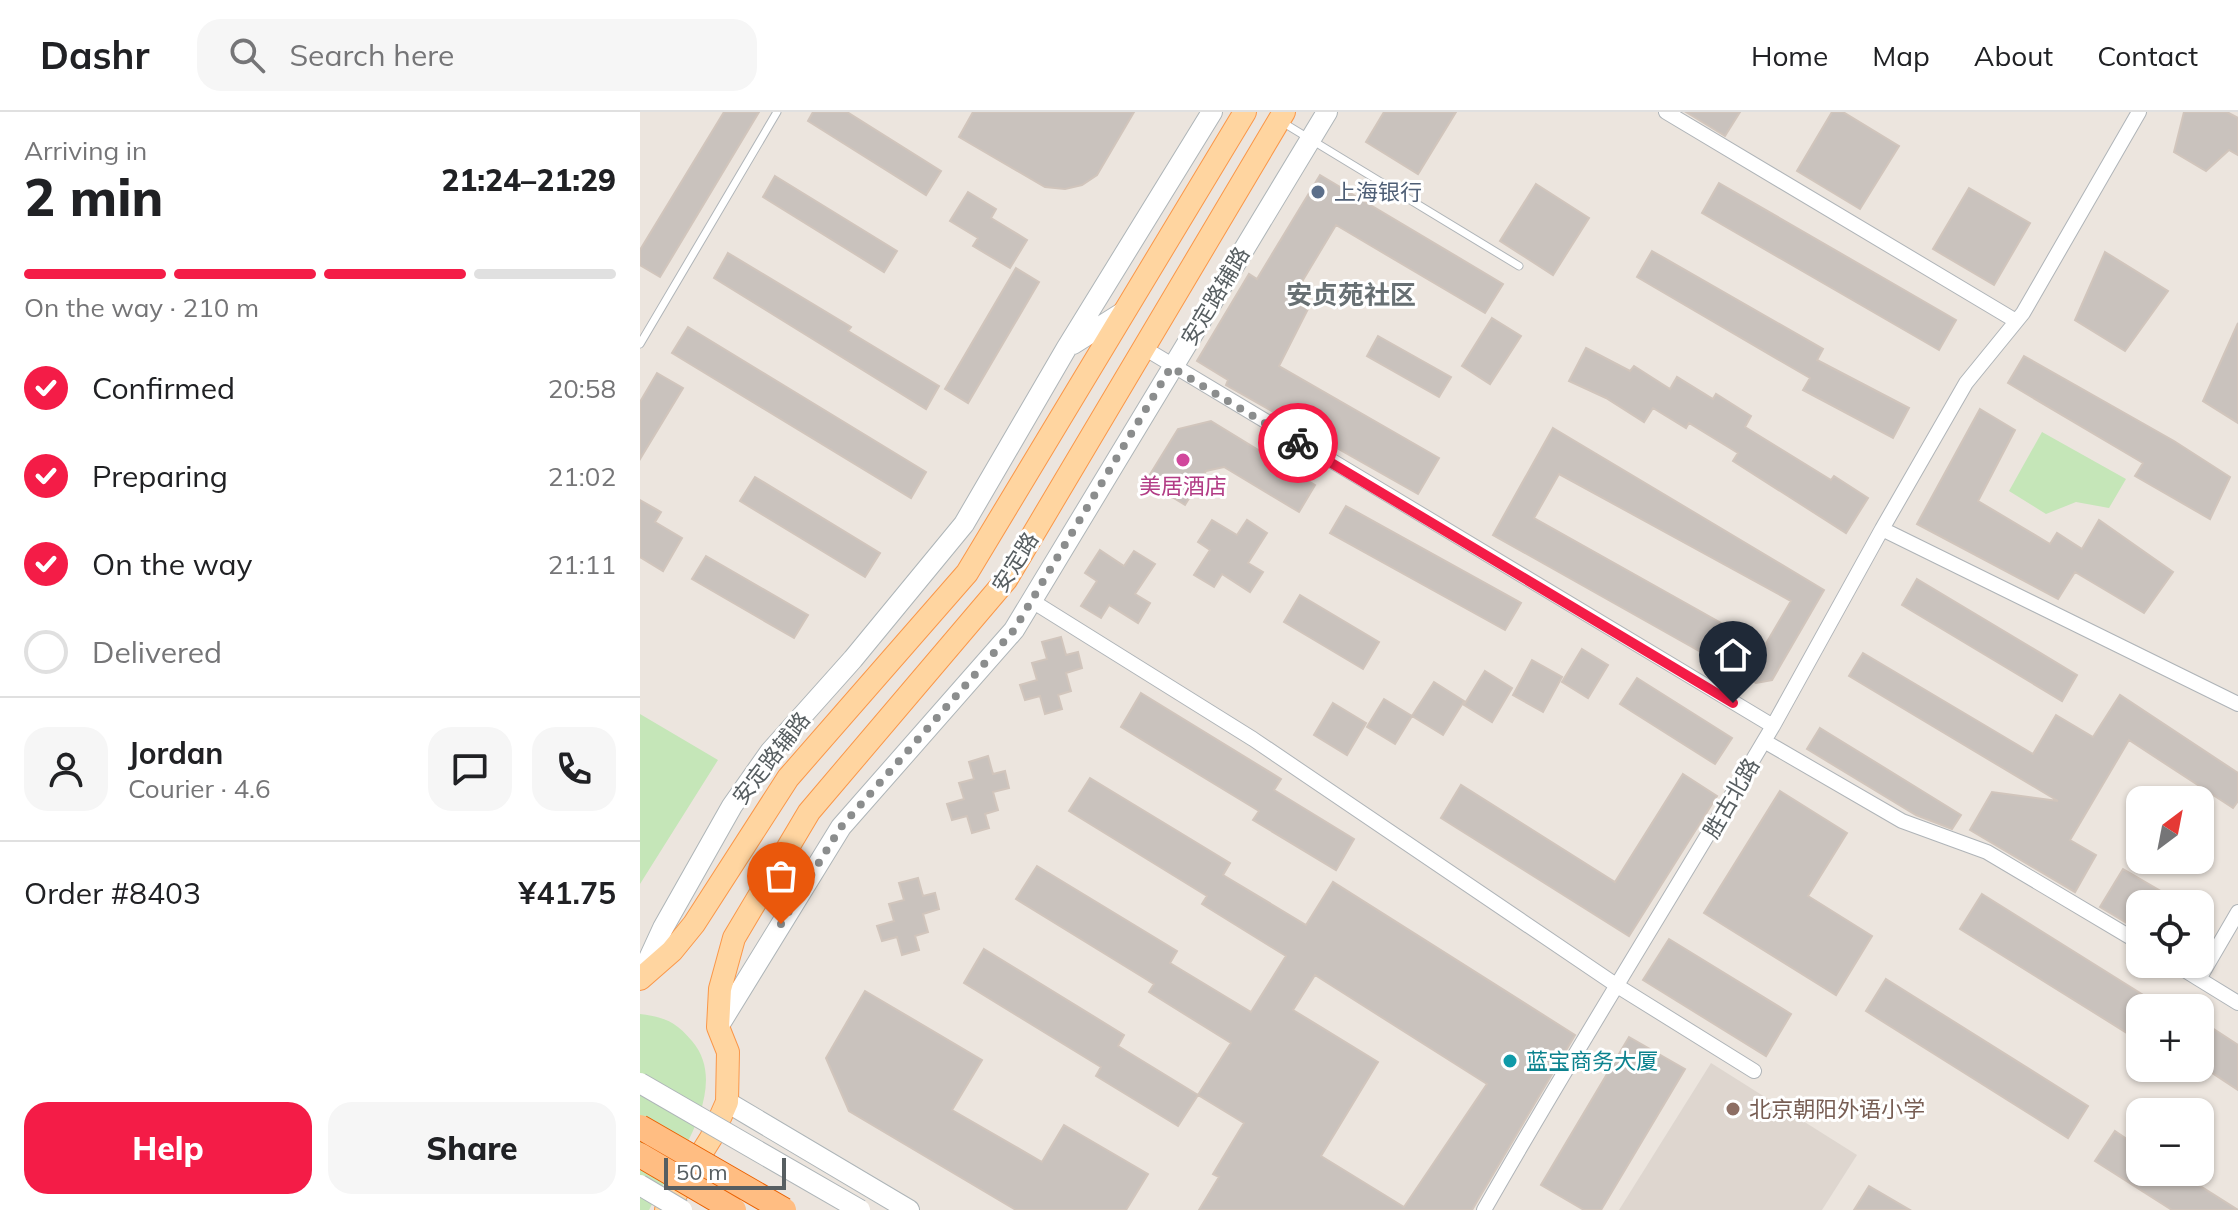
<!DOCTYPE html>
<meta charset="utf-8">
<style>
:root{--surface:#fff;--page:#f6f6f6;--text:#202124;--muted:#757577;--line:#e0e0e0;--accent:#f41c47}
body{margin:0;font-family:Mulish,"Noto Sans SC",sans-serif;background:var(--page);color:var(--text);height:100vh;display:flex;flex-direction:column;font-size:30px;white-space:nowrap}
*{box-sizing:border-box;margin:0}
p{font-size:26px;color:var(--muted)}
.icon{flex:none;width:44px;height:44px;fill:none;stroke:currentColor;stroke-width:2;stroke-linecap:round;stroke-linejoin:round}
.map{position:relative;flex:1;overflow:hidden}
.side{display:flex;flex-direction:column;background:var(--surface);width:640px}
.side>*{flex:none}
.needle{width:52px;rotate:32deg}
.fabs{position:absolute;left:1486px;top:674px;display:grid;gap:16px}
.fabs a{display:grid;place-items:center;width:88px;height:88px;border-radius:16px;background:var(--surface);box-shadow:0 2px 6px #0004;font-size:40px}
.scale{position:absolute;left:24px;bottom:20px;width:122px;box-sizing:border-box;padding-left:8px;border:4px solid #575e61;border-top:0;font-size:22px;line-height:28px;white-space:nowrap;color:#575e61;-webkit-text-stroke:6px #fff;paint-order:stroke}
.pin{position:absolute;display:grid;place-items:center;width:68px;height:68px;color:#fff;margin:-82px -34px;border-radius:50% 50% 50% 0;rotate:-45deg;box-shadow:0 0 8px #0007}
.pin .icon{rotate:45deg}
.courier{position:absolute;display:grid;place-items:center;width:80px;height:80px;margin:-40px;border:6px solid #f41c47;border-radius:50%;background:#fff;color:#222;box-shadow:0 2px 10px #0007}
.overview em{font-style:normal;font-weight:800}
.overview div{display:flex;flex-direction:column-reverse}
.overview{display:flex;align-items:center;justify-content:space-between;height:136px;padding:0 24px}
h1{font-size:52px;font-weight:800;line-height:60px}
.bar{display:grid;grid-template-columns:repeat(4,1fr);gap:12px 8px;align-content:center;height:96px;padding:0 24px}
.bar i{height:10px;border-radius:6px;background:var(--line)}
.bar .active{background:var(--accent)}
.bar p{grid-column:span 4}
.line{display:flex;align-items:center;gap:20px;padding:0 24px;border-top:2px solid var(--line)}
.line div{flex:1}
.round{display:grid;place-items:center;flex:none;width:84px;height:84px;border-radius:24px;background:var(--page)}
ol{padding:0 24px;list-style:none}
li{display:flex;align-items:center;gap:24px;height:88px}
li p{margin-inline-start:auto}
li .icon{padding:8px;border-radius:50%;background:var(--accent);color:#fff;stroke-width:4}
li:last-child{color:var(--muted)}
li i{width:44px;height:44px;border:4px solid var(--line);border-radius:50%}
.cta{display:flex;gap:16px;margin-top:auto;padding:16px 24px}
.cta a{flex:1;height:92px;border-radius:24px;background:var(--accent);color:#fff;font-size:32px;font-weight:800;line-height:92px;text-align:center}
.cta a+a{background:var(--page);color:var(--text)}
header{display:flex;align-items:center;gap:48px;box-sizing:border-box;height:112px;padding:0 40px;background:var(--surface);border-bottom:2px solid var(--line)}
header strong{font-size:38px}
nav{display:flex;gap:44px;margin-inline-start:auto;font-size:28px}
.search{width:560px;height:72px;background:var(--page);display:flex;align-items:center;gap:20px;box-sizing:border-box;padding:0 28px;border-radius:24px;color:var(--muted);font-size:30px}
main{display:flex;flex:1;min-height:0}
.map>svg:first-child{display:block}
</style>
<header>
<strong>Dashr</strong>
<div class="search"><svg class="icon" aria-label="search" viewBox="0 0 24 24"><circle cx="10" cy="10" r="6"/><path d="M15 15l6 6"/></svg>Search here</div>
<nav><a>Home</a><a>Map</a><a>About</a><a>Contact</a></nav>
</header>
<main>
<section class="side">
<div class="overview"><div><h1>2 min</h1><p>Arriving in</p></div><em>21:24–21:29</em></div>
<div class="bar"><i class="active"></i><i class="active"></i><i class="active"></i><i></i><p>On the way · 210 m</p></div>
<ol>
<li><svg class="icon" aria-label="check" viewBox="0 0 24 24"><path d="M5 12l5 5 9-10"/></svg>Confirmed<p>20:58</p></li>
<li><svg class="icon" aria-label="check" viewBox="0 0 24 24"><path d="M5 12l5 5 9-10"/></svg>Preparing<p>21:02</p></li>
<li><svg class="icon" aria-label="check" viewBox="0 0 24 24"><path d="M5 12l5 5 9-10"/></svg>On the way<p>21:11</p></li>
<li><i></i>Delivered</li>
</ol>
<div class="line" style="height:144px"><a class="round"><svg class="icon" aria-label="person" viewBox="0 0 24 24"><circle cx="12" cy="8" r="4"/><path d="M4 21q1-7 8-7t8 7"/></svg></a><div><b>Jordan</b><p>Courier · 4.6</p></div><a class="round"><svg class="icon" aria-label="chat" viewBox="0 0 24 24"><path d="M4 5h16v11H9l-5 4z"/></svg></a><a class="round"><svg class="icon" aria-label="phone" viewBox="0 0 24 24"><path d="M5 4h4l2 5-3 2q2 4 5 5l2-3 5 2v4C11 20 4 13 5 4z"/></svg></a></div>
<div class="line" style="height:104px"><div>Order #8403</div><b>¥41.75</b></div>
<div class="cta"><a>Help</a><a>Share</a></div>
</section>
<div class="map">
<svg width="1598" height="1098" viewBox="0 0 1598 1098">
<rect width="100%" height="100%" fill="#ece5de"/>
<path fill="#ded6cf" d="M1071,951l146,92 -35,55h-203z"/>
<path fill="#c5e6b8" d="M1402,320l84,47 -17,29 -33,-6 -30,12 -37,-23z
M0,602l78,46 -78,124z
M0,902c25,3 36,8 52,27 41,48 -19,124 -43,169h-9z"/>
<path fill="#c9c2bd" stroke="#d1c5bc" stroke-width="2" fill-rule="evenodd" d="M84,0h35l-99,165 -20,-12v-15z
M173,0h34l94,59 -15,24 -118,-74z
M333,0h161l-37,63 -15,10 -17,4 -20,-2 -86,-50z
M744,0h72l-38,62 -52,-32z
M1046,0h54l-15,24z
M1192,0h11l56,34 -39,63 -63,-38z
M1544,0h43l11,6v37l-9,-5 -23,21 -32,-19z
M680,63l183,109 -18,29 -149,-88 -45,75 17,9 -29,57 160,92 -21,36 -192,-109 2,-5 -31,-19 52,-87 8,5z
M135,64l122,75 -13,21 -121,-75z
M1079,71l237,137 -17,30 -237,-137z
M896,72l53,34 -36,57 -53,-34z
M1329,76l61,35 -36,62 -61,-36z
M328,80l28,17 -5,9 36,22 -17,28 -37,-22 5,-8 -28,-17z
M1012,139l171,98 -6,11 92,48 -16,30 -90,-48 7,-12 -173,-101z
M1465,140l63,39 -43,60 -50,-31z
M88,141l123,74 -3,4 91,55 -13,23 -212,-131z
M376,156l23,14 -71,121 -23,-14z
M852,206l29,18 -31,48 -28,-18z
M1598,211v100l-35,-22z
M48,215l238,145 -15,26 -239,-145z
M738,224l73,41 -12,20 -72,-41z
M946,236l44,23 4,-5 36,23 7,-12 36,22 3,-5 35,22 -6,11 86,53 3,-4 34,22 -22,35 -113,-72 5,-8 -49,-30 -3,5 -33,-20 -9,14 -38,-24 -37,-17z
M1384,244l150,85 56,36 -20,42 -75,-43 8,-13 -135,-80z
M17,261l26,15 -43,71v-57z
M1340,297l35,21 -37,71 72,43 7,-11 25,16 17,-29 74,52 -29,41 -69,-41 -17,27 -141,-75z
M571,309l104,64 -16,27 -75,-45 -18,4 -21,34 -39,-24 32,-52z
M913,316l271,162 -52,90 -16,3 -263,-148zM919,362l232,127 -27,46 -230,-129z
M115,365l125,76 -15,24 -125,-76z
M0,388l21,12 -6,10 27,16 -19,33 -23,-14z
M706,394l175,97 -16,27 -175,-97z
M572,408l25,15 10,-15 20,13 -19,30 15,9 -13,20 -28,-18 -8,13 -20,-12 16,-25 -12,-8z
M460,438l24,16 10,-15 21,13 -20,30 15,9 -12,20 -29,-18 -8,13 -20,-12 16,-25 -12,-8z
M66,444l102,59 -14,23 -102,-59z
M1277,467l160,96 -15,26 -160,-96z
M660,483l79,47 -16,27 -79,-47z
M421,525l5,18 12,-3 4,16 -16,5 5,18 -13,4 4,14 -17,5 -5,-18 -15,4 -5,-15 17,-5 -5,-17 15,-4 -5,-17z
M942,537l26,16 -20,33 -26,-16z
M1223,541l170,101 23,-39 37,22 27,-42 118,78v28l-5,7 -104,-68 -59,100 26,15 -21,37 -105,-62 22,-38 66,9 -209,-125z
M892,548l30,17 -19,35 -30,-17z
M845,559l27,17 -20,34 -28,-17z
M997,566l95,60 -17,26 -95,-60z
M794,570l30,19 -21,34 -31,-19z
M501,581l140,86 -7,11 80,49 -18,31 -83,-50 6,-9 -138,-84z
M744,587l28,17 -17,28 -28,-17z
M693,591l33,20 -19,32 -33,-20z
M1180,616l141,87 -9,14 -36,-14 -109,-66z
M348,644l5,18 12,-3 4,17 -16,4 5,18 -13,4 4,14 -17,5 -5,-17 -15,4 -5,-16 17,-5 -5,-16 15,-4 -5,-17z
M1043,662l34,22 -88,140 -188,-118 20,-33 154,97z
M450,666l140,85 -7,12 83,50 27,-43 242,153 -103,175h-273l20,-33 -6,-3 31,-51 -46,-28 33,-52 -82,-51 5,-8 -138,-85 21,-33 140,85 -7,12 81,49 35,-56 -84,-52 5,-8 -138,-85zM675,863l172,109 -83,123 -83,-51 57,-94 -85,-52z
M1140,679l67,42 -39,63 64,40 -36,59 -132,-82z
M1483,757l60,35h-43v27l-40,-24z
M278,766l5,18 12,-3 4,16 -16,5 5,18 -13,4 4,14 -17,5 -5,-18 -15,4 -5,-15 17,-5 -5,-17 15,-4 -5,-17z
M1342,782l182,114h-24v22l-5,8 -175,-109z
M1029,827l122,75 -25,42 -123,-76z
M344,837l140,86 -6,11 80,49 -20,31 -82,-50 5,-9 -137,-84z
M1246,867l202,127 -20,32 -202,-127z
M225,879l117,69 -30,50 90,52 22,-37 84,49 -22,36h-110l-167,-99 -23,-53z
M1560,908l38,25v45l-38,-25z
M989,925l56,32 -84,141h-17l-43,-25z
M1475,1019l25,17v24h38l60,38h-66l-77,-49z
M1229,1074l41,24h-56z"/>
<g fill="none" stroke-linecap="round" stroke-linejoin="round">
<defs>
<path id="lane" d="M642,10l237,144
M0,232l137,-232"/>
<path id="street" d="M1026,0l350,209
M504,236l629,378c-96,162 -196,321 -289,484
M1242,417l84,-146 57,-70 116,-201
M392,489l221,138 366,248 135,84
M1133,614l109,-197 356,175
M1124,629l138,80 85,31 153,91
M1535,852l24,15 39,-67
M1559,867l39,24"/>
<path id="secondary" d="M433,232l49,-31
M0,866l23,-50 69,-122 38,-54 83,-93 111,-135 102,-175 146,-237
M78,915l123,-200 173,-197 313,-518
M87,990l182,108"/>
<path id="primary" d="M0,867l32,-28 22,-27 94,-146 179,-205 278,-461
M26,1098l45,-72 16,-36 1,-50 -10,-25 2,-38 14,-51 75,-126 197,-232 278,-468"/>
</defs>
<use href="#lane" stroke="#afb4b8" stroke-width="9"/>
<use href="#street" stroke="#afb4b8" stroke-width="16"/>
<use href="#secondary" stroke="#aeb5b8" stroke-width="22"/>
<use href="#primary" stroke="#fa9749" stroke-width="24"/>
<use href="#lane" stroke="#fff" stroke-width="7"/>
<use href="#street" stroke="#fff" stroke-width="14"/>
<use href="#secondary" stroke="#fff" stroke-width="20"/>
<use href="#primary" stroke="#ffd5a0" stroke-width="22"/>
<defs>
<path id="secondary-bridge" d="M0,971l220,127
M0,1073l42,25"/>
<path id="highway-bridge" d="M0,1015l144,83
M0,1043l94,55"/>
</defs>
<use href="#secondary-bridge" stroke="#aeb5b8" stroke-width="22" stroke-linecap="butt"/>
<use href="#highway-bridge" stroke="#ea6000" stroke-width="26" stroke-linecap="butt"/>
<use href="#secondary-bridge" stroke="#fff" stroke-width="20"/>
<use href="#highway-bridge" stroke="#ffbd82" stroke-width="24"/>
</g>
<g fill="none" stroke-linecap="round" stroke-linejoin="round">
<path stroke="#8b8d8d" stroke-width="8" stroke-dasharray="0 14.4" d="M141,812l60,-97 173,-197 157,-263 127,76"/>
<path stroke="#f41c47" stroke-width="10" d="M658,331l435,260"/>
</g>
<circle fill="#5c6f8a" stroke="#fff" stroke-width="3" cx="678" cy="80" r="8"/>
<circle fill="#d1479c" stroke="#fff" stroke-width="3" cx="543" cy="348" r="8"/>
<circle fill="#0f9aa8" stroke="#fff" stroke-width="3" cx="870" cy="949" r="8"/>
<circle fill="#8d6e63" stroke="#fff" stroke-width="3" cx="1093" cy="997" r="8"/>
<g text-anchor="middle" stroke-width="6" stroke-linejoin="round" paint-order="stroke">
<g font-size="22" fill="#4e5e75" stroke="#fff" text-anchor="start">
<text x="694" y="88">上海银行</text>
</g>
<g font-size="22" fill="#575e61" stroke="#fff">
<text transform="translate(575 184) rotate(-59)" y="8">安定路辅路</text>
<text transform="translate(375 450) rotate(-58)" y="8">安定路</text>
<text transform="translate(131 646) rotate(-52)" y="8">安定路辅路</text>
<text transform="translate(1091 686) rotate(-60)" y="8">胜古北路</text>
</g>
<g font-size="22" fill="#b23c85" stroke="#fff">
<text x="543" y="382">美居酒店</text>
</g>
<g font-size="22" fill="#0d838f" stroke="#fff" text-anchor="start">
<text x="886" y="957">蓝宝商务大厦</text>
</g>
<g font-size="22" fill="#785e54" stroke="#fff" text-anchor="start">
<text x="1109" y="1005">北京朝阳外语小学</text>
</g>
<g font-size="26" font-weight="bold" fill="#687073" stroke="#fff">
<text x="711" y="192">安贞苑社区</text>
</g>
</g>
</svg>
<div class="fabs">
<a><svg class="needle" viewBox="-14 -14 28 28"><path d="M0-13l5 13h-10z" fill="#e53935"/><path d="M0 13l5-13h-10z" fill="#757577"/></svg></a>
<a><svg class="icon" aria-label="locate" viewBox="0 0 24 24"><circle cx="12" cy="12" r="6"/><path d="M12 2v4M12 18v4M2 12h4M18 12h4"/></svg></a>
<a>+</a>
<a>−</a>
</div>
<div class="scale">50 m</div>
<div class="pin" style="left:141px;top:812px;background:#ea580c"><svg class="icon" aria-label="bag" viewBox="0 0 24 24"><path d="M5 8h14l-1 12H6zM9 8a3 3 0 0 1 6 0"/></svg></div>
<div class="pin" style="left:1093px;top:591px;background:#1f2937"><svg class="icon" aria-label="home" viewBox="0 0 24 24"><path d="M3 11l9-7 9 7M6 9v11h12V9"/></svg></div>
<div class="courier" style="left:658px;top:331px"><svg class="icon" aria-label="bike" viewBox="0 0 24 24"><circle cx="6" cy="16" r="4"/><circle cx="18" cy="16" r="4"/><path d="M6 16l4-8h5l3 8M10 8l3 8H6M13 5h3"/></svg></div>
</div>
</main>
